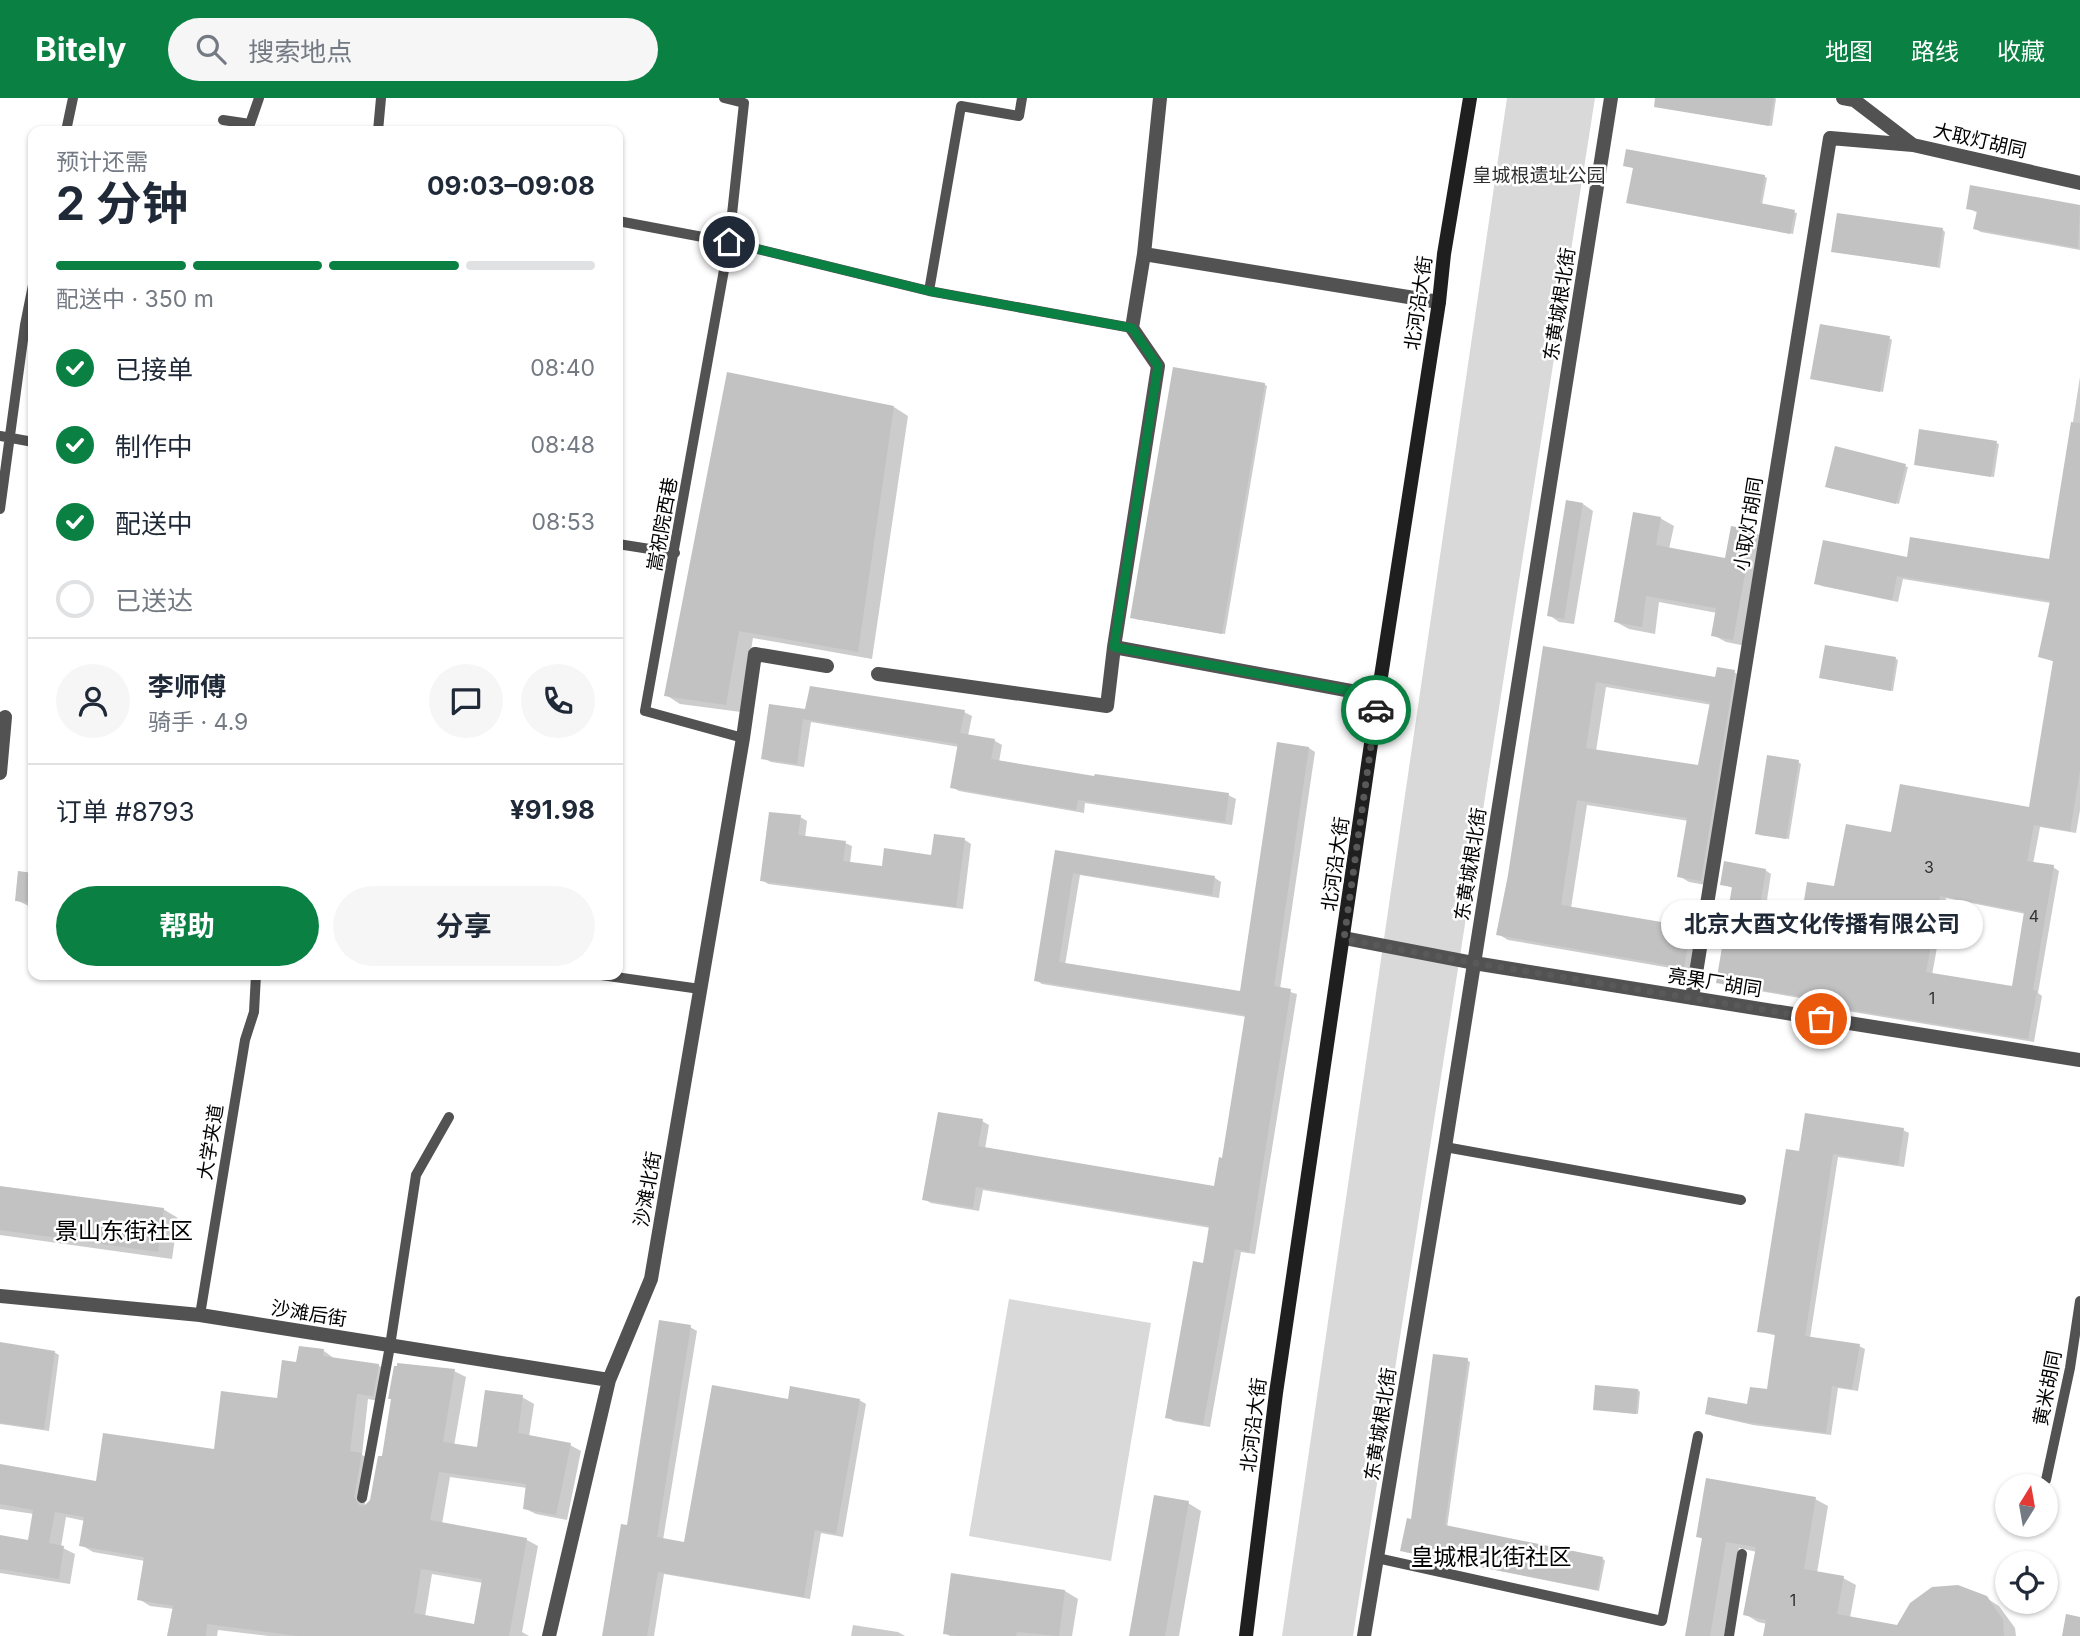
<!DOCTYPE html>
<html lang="zh">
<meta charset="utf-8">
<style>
:root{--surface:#fff;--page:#f6f6f7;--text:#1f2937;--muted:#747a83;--line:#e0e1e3;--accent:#0b8043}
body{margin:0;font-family:Inter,"Noto Sans SC",sans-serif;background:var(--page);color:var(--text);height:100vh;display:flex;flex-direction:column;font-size:26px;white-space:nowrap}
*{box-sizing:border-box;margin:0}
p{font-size:23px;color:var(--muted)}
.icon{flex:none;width:38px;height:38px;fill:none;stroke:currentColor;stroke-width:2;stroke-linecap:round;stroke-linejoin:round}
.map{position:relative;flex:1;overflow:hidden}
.sheet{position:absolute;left:28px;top:28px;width:595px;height:854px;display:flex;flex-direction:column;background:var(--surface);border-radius:14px;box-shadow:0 2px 5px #0004}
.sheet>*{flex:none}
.needle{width:46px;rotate:11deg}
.controls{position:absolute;left:1995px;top:1376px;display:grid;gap:14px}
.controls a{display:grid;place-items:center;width:63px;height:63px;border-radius:50%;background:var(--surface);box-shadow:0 2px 5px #0004;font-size:35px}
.pin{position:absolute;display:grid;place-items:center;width:60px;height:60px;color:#fff;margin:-30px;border:4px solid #fff;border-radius:50%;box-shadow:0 2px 7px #0007}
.courier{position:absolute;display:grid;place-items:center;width:70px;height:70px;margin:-35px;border:5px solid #0b8043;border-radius:50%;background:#fff;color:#222;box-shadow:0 2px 9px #0007}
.bubble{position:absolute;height:49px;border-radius:24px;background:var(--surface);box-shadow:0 2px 5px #0004;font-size:23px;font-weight:700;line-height:49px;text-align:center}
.overview em{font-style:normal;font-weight:700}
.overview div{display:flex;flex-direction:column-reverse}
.overview{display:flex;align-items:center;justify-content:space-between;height:119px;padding:0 28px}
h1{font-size:46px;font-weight:700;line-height:52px}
.bar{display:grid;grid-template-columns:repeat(4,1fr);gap:10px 7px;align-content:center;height:84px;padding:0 28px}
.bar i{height:9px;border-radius:5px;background:var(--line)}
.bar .selected{background:var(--accent)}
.bar p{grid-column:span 4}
.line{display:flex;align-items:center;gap:18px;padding:0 28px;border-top:2px solid var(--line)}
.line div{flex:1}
.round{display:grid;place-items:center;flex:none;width:74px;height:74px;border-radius:37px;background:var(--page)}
ol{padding:0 28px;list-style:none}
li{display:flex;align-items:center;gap:21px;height:77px}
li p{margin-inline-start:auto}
li .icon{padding:7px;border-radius:50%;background:var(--accent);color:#fff;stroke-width:4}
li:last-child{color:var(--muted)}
li i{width:38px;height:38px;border:4px solid var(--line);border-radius:50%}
.primary-button{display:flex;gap:14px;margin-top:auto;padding:14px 28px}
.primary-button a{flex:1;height:80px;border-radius:42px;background:var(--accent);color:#fff;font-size:28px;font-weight:700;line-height:80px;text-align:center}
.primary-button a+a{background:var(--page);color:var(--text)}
header{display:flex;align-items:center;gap:42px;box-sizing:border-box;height:98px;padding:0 35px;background:var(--accent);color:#fff}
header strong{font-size:33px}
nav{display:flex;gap:38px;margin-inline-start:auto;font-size:24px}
.search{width:490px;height:63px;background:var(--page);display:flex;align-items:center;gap:18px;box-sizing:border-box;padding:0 24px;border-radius:38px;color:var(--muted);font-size:26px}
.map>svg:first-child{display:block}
</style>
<header>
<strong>Bitely</strong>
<div class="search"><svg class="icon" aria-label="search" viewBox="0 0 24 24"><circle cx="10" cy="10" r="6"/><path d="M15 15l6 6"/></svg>搜索地点</div>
<nav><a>地图</a><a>路线</a><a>收藏</a></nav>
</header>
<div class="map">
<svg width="2080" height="1538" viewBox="0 0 2080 1538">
<rect width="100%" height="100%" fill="#fff"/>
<path fill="#d9d9d9" d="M1507,0h88l-242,1538h-71z
M1009,1201l142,24 -40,238 -142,-25z"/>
<path fill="#0003" fill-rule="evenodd" d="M1675,0h100l1,1 -4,27 -96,-16z
M1624,67l140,11 3,2 -5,27 35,8 -4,21 -162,-31 4,-35z
M1972,89l108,20v43l-99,-18 -6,-3 3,-16 -10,-5z
M1943,132l2,2 -5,36 -107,-17z
M1889,240l3,2 -9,52 -71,-14z
M2080,279v433l-4,23 -36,-6 -7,37 20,3 6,4 -21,122 4,3 -8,46 -199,-33 -6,-4v-2l-105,-18 -6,-3 15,-94 -11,-4 43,-14 6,4 -10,65 37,6 37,-57 57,-54 138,-25 25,-147 -15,-6 11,-53 -148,-24 -5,23 -76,-16 -6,-3 92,-24 143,3zM1946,800l80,16 -13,75 -81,-14z
M1264,286l3,2 -42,248 -90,-15z
M894,309l14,9 -36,243 -119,-21 -12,74 -61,-8 -14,-9z
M1996,345l3,1 -5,33 -76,-12z
M1836,350l72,19 -9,37 -69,-16z
M1567,404l16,2 10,7 -19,113 -15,-2 -10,-7z
M1660,420l14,8 -5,23 58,11 26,-29 13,8 -20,107 -20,-4 -13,-7 4,-22 -58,-11 -4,32 -26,-5 -13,-7z
M1544,550l172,31 18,-7 10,6 -33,208 -22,-4 -10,-6 10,-55 -102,-16 -16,103 119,20 10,6 -6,38 -186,-32 -10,-6 12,-59zM1606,589l106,18 -12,62 -104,-16z
M1896,561l2,1 -5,31 -72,-13z
M806,613l158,1 8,4 -4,20 27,5 7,4 -3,17 97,16 132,17 8,4 -4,26 -147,-22 -1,10 -125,-22 -7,-4 7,-40 -148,-25 -7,45 -33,-5 -8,-4z
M1279,646l30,4 6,4 -35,237 17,5 -42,260 -14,-2 -31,175 -36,-6 -7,-4 38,-152 6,-37 -228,-38 -4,21 -48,-8 -7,-4 58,-78 7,4 -4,24 231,39 8,-28 23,-143 -205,-33 -6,-4 20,-128 159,26 6,4 -2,16 -139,-23 -15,90 177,28z
M1798,664l3,2 -12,75 -30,-4z
M33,679v27l-3,-2z
M800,719l7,4 -2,17 40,5 7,3 -2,17 34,5 49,-12 32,-16 6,4 -8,65 -195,-25 -6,-4z
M20,775l13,1v34l-17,-8z
M1903,1032l6,3 -5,34 -66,-10 -28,181 49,8 6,3 -7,42 -20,-3 -7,47 -78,-10 -40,-9 -6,-3 42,-7 19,-15 9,-55 -18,-5 42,-178z
M0,1090l163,21 15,9 -6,41 -172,-24z
M690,1229l7,4 -34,209 22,4 104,-143 70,-1 7,4 -23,133 -22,-4 -11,66 -146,-25 -10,62h-50l24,-109z
M0,1246l54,8 5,3 -10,76 -49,-7z
M324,1253l11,8 43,6 11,7 -5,30 -16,-3 -6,56 11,6 -9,48 7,-8 12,-43 71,-87 12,6 -12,69 24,3 44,-52 12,7 -5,33 41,8 11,6 -14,69 -31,-6 -12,-6 3,-20 -77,-11 -8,47 85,16 11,6 -16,86 7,4h-260l-51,-6 -1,6h-48l5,-27 -24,-3 -11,-7 6,-38 -52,-9 -12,-7 4,-24 -19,-4 -5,30 14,7 -5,30 -70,-11v-36l29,5 5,-28 -34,-5v-43l97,17 119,-32 63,-51 19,-36zM432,1476l51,9 -8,43 -50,-9z
M1467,1262l3,2 -23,166 156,31 2,2 -6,30 -194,-39 7,-31z
M1638,1292l2,2 -2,22 -44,-5z
M1815,1401l13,7 -11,67 26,5 13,7 -6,33 48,9 88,-29 13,8 16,22 1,8h-251l2,-12 -9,-2 -13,-8 12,-62 -18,-4 -15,88h-37l17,-96 -6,-4z
M1188,1405l13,8 -22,125h-49z
M1065,1493l13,8 -6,37h-122l-5,-3z
M853,1527l45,7 7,4h-54z"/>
<path fill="#c2c2c2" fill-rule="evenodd" d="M1655,0h119l-5,28 -115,-19z
M1626,51l139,26 -5,28 35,7 -5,24 -164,-31 7,-35 -10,-2z
M1970,87l110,20 -2,43 -105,-19 4,-18 -11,-2z
M1837,115l106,15 -6,39 -106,-15z
M1820,226l70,12 -10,56 -70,-13z
M1173,269l92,16 -43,251 -92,-16z
M727,274l167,34 -36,246 -119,-21 -13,74 -62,-9z
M2071,324l9,1v348l-10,60 -36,-6 -7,36 27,4 -21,125 4,1 -9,48 -201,-33 1,-5 -112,-18 16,-96 -12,-2 4,-24 42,8 -11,67 42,7 10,-61 27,4 12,-62 45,8 9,-48 129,23 24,-146 -15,-4 12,-56 -153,-25 -5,24 -78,-16 9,-44 84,17 3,-20 139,22zM1940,798l84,16 -12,74 -86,-14z
M1919,331l78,12 -6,36 -77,-12z
M1835,348l71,18 -10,40 -71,-17z
M1566,402l17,3 -19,116 -17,-3z
M1633,414l28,5 -5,28 69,13 6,-32 22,4 -20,110 -22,-4 5,-28 -70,-12 -4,31 -28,-5z
M1825,547l71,12 -5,34 -72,-13z
M1543,548l172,31 2,-10 18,3 -34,211 -24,-4 10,-59 -110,-18 -16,105 130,22 -7,41 -188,-33 12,-60zM1596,584l114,20 -12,63 -112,-17z
M810,588l155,24 -5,23 35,6 -4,20 103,17 1,-2 134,19 -4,29 -147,-22 -2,10 -126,-22 9,-51 -1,7 -155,-25 -6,45 -36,-5 8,-55 36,5z
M1277,644l32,5 -35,239 17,3 -42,263 -14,-3 -32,176 -38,-7 28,-157 10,2 6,-37 -233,-39 -3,21 -51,-8 16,-88 45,7 -5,27 236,40 5,-29 3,1 23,-143 -211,-34 21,-131 160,26 -3,19 -139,-22 -14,89 181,29z
M1767,657l32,5 -13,79 -31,-5z
M769,714l32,3 -3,20 48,6 -3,20 39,5 2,-18 47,7 3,-21 31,4 -9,69 -196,-26z
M18,773l15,2v30l-18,-2z
M1805,1015l99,15 -6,37 -65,-11 -28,182 55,8 -8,45 -20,-3 -6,47 -81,-11 -40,-8 3,-17 39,7 3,-17 17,2 8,-55 -18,-2 29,-183 13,2z
M0,1088l164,22 -6,44 -158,-22z
M659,1222l32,5 -34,212 27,5 28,-157 76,14 2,-13 70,13 -24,135 -21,-4 -11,67 -146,-25 -11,64h-45l19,-112 6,1z
M0,1244l55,9 -11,78 -44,-6z
M299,1248l25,3 -1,7 56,8 -6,32 -16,-2 -7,57 12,2 -8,44 6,9 5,-1 5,-5 8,-44h4l9,-57h-3l6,-33h3v-3l58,6 -12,73 34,5 8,-57 38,5 -5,38 53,10 -15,72 -33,-6 3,-25 -87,-12 -9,48 97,18 -18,98h-211l-91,-12 -1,12h-39l6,-30 -36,-6 7,-43 -65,-11 5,-29 -29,-5 -6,31 15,3 -5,33 -59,-10v-34l28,5 5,-30 -33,-6v-40l96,17 7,-48 111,16 7,-58 56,7 5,-38 14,2zM421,1471l61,10 -8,45 -60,-11z
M1433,1256l35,4 -23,167 158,32 -6,33 -197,-39 7,-33 4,1z
M1595,1287l43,4 -2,25 -43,-4z
M1706,1380l110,19 -12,72 40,7 -7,38 60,11 13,-22 22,-16 26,-2 29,11 16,24 1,16h-241l3,-16 -23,-5 13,-68 -30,-5 -16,94h-25l17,-98 -6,-1z
M1154,1397l35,6 -24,135h-36z
M951,1475l114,17 -6,46 -42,-4 -1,4h-56l-17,-2z
M2066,1516l14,3v19h-18z"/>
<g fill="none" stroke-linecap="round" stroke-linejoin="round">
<path stroke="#525252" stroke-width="10" d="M724,0l20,5 -15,139 -84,469 98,27
M223,22l27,4 9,-26
M66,33l7,-33
M378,33l3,-33
M618,123l111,21 200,49 203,37
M929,193l32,-185 58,10 3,-18
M0,338l33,6
M0,411l25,-184 8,-40
M618,446l57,9
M601,877l99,14
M1445,1049l296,53
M200,1217l45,-275 9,-28 2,-37
M2046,1382l24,-112 10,-67
M362,1400l28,-152 26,-171 33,-58
M1377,1460l285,63 36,-185
M1729,1538l13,-82"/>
<path stroke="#525252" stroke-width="14" d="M1160,0l-16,156 295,48
M1843,0l11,2 59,45 167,38
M1114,549l264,49
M878,576l229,32 7,-59 44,-281 -26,-38 12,-74
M0,675l5,-56
M1344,840l130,25 606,97
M1692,900l138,-860 83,7
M0,1198l200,19 409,65
M549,1538l60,-256 42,-101 92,-541 12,-84 72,12
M1364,1538l81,-489 166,-1049"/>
<path stroke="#1f1f1f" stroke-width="14" d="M1246,1538l30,-243 102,-697 61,-394 5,-48 26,-156"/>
</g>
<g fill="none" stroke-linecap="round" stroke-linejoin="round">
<path stroke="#595959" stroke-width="7" stroke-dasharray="0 12.6" d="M1376,612l-32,229 130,24 347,56"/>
<path stroke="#0b8043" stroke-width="9" d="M729,144l200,49 203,37 26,38 -44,281 264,49 -2,14"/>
</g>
<g text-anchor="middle" stroke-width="5" stroke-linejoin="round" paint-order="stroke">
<g font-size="16" fill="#303030">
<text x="1929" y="775">3</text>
<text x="2034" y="824">4</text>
<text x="1932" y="906">1</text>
<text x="1793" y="1508">1</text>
</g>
<g font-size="19" fill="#000" stroke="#fff">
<text transform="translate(1980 42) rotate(13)" y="7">大取灯胡同</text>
<text transform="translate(1418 205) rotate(-82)" y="7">北河沿大街</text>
<text transform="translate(1559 206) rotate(-81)" y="7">东黄城根北街</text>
<text transform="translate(662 426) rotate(-80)" y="7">嵩祝院西巷</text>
<text transform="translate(1748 426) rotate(-81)" y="7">小取灯胡同</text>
<text transform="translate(1335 766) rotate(-82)" y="7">北河沿大街</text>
<text transform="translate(1470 766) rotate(-81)" y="7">东黄城根北街</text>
<text transform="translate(1715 884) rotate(9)" y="7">亮果厂胡同</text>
<text transform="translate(210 1044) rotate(-81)" y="7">大学夹道</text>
<text transform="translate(647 1091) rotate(-80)" y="7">沙滩北街</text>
<text transform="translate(309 1215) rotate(9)" y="7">沙滩后街</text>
<text transform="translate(2047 1290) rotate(-79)" y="7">黄米胡同</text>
<text transform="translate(1380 1326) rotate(-81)" y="7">东黄城根北街</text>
<text transform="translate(1253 1327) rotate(-83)" y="7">北河沿大街</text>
</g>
<g font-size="19" fill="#303030" stroke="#fff">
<text x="1539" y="84">皇城根遗址公园</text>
</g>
<g font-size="23" fill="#000" stroke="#fff">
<text x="124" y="1141">景山东街社区</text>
<text x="1491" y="1467">皇城根北街社区</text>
</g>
</g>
</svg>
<div class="controls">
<a><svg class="needle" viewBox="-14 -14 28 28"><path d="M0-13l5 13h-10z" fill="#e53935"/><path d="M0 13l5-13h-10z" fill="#747a83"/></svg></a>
<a><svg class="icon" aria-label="locate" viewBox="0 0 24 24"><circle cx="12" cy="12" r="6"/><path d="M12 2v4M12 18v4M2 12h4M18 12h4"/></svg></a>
</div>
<div class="pin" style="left:1821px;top:921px;background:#ea580c"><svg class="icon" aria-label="bag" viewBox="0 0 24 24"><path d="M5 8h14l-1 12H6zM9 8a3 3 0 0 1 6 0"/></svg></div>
<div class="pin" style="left:729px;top:144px;background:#1f2937"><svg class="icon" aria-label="home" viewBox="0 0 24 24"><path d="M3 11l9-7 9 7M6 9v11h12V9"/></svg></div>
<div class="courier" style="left:1376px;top:612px"><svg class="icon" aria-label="car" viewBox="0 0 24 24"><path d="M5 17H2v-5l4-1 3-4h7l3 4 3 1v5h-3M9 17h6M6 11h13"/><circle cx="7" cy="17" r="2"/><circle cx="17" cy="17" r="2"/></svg></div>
<div class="bubble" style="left:1661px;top:802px;width:322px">北京大酉文化传播有限公司</div>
<section class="sheet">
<div class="overview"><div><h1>2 分钟</h1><p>预计还需</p></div><em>09:03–09:08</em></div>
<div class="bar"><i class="selected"></i><i class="selected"></i><i class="selected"></i><i></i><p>配送中 · 350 m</p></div>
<ol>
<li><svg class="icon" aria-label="check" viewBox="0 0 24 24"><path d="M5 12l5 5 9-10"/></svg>已接单<p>08:40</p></li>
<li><svg class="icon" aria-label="check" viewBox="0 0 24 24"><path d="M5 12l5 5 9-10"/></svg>制作中<p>08:48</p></li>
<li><svg class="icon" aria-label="check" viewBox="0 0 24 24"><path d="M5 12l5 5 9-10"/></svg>配送中<p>08:53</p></li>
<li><i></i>已送达</li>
</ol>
<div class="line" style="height:126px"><a class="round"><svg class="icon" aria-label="person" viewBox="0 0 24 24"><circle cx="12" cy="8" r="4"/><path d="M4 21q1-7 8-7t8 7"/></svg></a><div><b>李师傅</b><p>骑手 · 4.9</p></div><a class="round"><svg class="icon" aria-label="chat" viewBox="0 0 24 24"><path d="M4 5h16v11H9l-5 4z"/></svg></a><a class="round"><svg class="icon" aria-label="phone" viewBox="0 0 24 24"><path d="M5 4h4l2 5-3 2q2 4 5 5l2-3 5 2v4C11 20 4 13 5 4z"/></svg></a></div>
<div class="line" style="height:91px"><div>订单 #8793</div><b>¥91.98</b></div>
<div class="primary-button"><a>帮助</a><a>分享</a></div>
</section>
</div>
